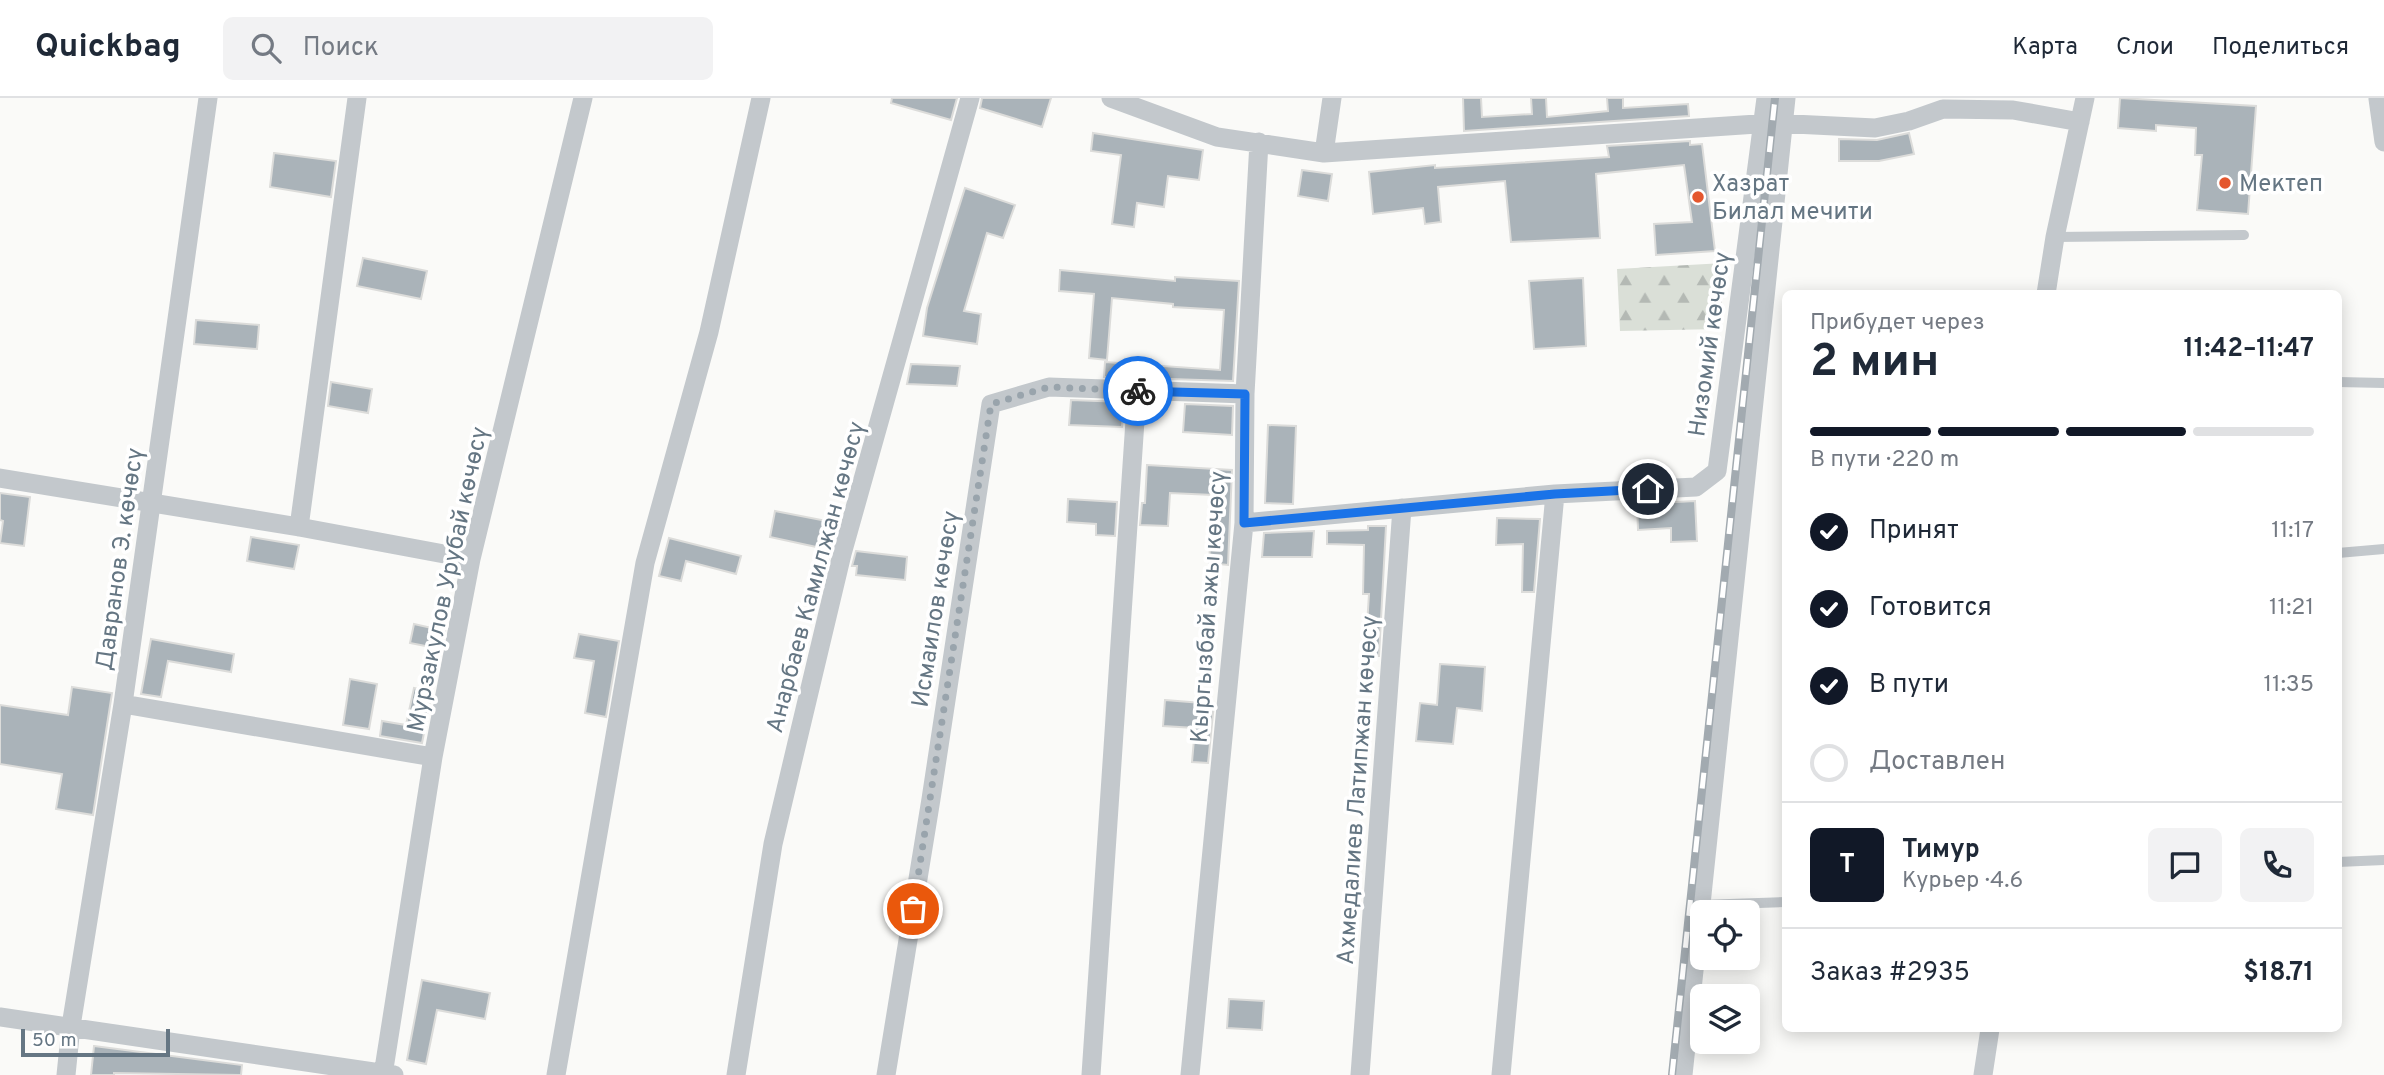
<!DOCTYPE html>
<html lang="ru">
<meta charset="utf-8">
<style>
:root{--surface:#fff;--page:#f2f2f3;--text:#1f2937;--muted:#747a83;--line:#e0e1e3;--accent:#111827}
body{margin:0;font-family:Overpass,sans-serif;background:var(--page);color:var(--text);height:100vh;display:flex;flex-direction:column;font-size:26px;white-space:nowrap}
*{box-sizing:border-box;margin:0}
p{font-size:23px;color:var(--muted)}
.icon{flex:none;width:38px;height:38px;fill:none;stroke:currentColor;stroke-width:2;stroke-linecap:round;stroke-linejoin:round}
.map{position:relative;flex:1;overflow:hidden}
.details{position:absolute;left:1782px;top:192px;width:560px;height:742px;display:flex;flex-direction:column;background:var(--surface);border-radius:10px;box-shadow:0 4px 18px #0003}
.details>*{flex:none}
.tools{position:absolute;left:1690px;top:802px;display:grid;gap:14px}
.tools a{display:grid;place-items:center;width:70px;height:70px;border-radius:10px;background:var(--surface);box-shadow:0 4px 18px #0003;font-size:35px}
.scale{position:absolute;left:21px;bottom:18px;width:149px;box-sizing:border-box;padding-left:7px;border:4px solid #657683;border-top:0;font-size:19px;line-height:24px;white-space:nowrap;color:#657683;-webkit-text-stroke:5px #fff;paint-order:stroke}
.pin{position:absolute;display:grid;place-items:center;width:60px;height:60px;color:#fff;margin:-30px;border:4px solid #fff;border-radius:50%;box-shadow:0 2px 7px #0007}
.courier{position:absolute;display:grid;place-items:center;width:70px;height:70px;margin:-35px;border:5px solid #1a73e8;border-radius:50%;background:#fff;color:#222;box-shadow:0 2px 9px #0007}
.head em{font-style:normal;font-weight:700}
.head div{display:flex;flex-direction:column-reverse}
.head{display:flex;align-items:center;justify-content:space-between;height:119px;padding:0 28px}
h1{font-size:46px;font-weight:700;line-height:52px}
.bar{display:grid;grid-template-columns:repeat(4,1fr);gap:10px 7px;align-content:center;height:84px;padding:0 28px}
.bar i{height:9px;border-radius:5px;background:var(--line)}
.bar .active{background:var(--accent)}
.bar p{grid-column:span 4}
.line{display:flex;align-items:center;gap:18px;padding:0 28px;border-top:2px solid var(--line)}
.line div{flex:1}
.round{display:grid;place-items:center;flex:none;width:74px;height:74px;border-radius:10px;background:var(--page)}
ol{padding:0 28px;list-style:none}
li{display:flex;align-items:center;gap:21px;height:77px}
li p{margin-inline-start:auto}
li .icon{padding:7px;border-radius:50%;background:var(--accent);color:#fff;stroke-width:4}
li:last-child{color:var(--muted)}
li i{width:38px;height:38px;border:4px solid var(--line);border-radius:50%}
header{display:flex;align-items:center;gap:42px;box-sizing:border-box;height:98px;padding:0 35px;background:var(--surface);border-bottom:2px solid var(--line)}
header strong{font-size:33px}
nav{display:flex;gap:38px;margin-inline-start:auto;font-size:24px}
.search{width:490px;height:63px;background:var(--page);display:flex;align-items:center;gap:18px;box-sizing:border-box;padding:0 24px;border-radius:10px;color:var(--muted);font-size:26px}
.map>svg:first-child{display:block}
</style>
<header>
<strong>Quickbag</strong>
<div class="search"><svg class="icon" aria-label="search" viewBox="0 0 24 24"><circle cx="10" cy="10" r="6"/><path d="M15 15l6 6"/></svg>Поиск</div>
<nav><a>Карта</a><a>Слои</a><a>Поделиться</a></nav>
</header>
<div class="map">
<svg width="2384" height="977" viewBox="0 0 2384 977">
<defs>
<pattern id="forest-firs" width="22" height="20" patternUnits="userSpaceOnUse" patternTransform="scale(1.75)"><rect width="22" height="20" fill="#dadfd7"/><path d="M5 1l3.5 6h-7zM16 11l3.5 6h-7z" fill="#b4b9b4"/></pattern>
</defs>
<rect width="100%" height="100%" fill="#fafaf8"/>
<path fill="url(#forest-firs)" d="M1724,165l-4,66 -100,2 -3,-62z"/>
<path fill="#aab3b9" stroke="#dcdcda" stroke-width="2" d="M892,0h65l-6,22 -60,-17z
M982,0h69l-9,29 -62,-19z
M1463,0h18l1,19 50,-3 -1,-16h15l1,19 61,-6 -1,-13h16v10l65,-4 1,12 -225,15z
M2120,0l136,8 -8,108 -51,-4 5,-55h-7l1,-27 -40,-3v6l-38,-3z
M1093,35l110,17 -4,30 -31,-4 -4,31 -27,-4 -3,24 -22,-3 9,-69 -30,-4z
M1909,35l5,21 -35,7h-40v-22l38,1z
M1690,43v4l12,-1 13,107 -59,4 -2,-31 38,-2 -8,-57 -88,9 4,64 -89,4 -6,-61 -67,6 3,35 -16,2 -2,-16 -50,6 -4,-42 66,-7v3l174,-11 -2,-11z
M274,55l62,8 -5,36 -61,-10z
M1302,72l30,4 -4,27 -30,-5z
M965,90l50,17 -12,33 -16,-5 -23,78 17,3 -4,30 -54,-8 4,-28z
M363,160l64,13 -6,28 -64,-13z
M1060,172l115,11v-4l64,4 -6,100 -129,-4 1,-15 115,8 4,-60 -51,-3v-3l-61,-6 -5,62 -18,-2 5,-64 -35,-3z
M1583,180l3,68 -52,3 -5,-68z
M196,222l63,5 -2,24 -63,-5z
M911,266l49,2 -3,20 -50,-2z
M331,284l41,7 -4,24 -40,-7z
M1071,302l53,2 -2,25 -53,-2z
M1185,306l48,2 -1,29 -49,-3z
M1268,327l28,1 -3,78 -28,-1z
M1147,367l85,5 -4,95 -19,-2 4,-68 -43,-2 -2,33 -28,-1 2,-22h3z
M0,395l30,4 -6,49 -24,-3 3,-22 -3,-1z
M1068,401l49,3 -2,34 -19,-1v-11l-29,-2z
M1695,403l2,40 -26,1v-14l-33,2 -1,-26z
M775,413l62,12 -9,38 -11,-2 2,-12 2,1 -51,-11z
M1497,420l43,1 -6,73h-12l1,-48 -27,1z
M1368,428h18l-7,130h-14l4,-62h-6l1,-49 -37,-1v-13l41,-1z
M1314,433l-2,26h-50l2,-24z
M251,439l48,8 -5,24 -47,-8z
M669,440l72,18 -5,18 -50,-13 -5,20 -22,-5z
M856,453l51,6 -2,23 -49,-5 1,-9h-5z
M414,526l31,7 -4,18 -31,-6z
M579,536l40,7 -13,76 -21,-4 9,-52 -20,-3z
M151,541l83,15 -3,18 -63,-11 -7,36 -20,-3z
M1440,566l45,3 -3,44 -25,-3 -4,36 -37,-3 4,-38 17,2z
M350,581l27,5 -8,45 -26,-4z
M72,589l40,6 -19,122 -37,-6 6,-35 -62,-10v-59l68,10z
M414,590l18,4 -10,51 -42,-7 2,-15 24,4z
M1165,602l49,4 -6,59 -16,-1 3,-34 -32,-2z
M422,882l68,13 -5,26 -48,-9 -11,54 -19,-4z
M1229,901l35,2 -2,29 -35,-2z
M94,948l148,19 -1,10 -127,-2v2h-23z"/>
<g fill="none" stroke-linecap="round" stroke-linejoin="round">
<path stroke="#c3c8cc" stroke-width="10" d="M2055,139l189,-2
M2338,284l46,1
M2338,455l46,-4
M2338,764l46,-2
M1701,807l84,-3"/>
<path stroke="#c3c8cc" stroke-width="19" d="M1111,0l106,39 107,16 448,-30 103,5 34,-7 34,-12 70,1 67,12
M2378,1l6,43
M1324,55l8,-55
M2046,196l9,-57 30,-139
M0,380l299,49 172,32
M1244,425l311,-29 141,-7 21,-16 49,-373
M299,429l58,-429
M123,606l310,53
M0,919l394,58
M66,977l5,-49 52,-322 85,-606
M383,977l50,-318 38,-198 112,-461
M556,977l89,-512 64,-231 52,-234
M736,977l37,-231 23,-97 46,-193 128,-456
M886,977l45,-276 60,-395 58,-17 196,7
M1091,977l46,-684
M1190,977l54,-552 1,-129 14,-252
M1360,977l42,-567
M1501,977l54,-581
M1683,977l103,-977
M1983,977l7,-46"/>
<defs>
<path id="rail" d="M1672,977l103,-977"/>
</defs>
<use href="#rail" stroke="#a2aab0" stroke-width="8"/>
<use href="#rail" stroke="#fff" stroke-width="5" stroke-dasharray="16" stroke-linecap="butt"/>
</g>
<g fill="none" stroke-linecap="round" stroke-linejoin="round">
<path stroke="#99a4ac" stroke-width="7" stroke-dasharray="0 12.6" d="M913,811l78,-505 58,-17 89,4"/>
<path stroke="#1a73e8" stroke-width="9" d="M1138,293l107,3 -1,129 311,-29 93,-5"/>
</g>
<g fill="#e4572e" stroke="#fff" stroke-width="2.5">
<circle cx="2225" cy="85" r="7"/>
<circle cx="1698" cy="99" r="7"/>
</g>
<g text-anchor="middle" stroke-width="7" stroke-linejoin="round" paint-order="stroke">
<g font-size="24" fill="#657683" stroke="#fff" text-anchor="start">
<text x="1712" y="93">Хазрат<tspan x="1712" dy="28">Билал мечити</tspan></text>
<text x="2239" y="93">Мектеп</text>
</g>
<g font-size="24" fill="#657683" stroke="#fff">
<text transform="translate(1709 246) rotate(-82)" y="8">Низомий көчөсү</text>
<text transform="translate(119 461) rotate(-82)" y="8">Давранов Э. көчөсү</text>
<text transform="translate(815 479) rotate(-75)" y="8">Анарбаев Камилжан көчөсү</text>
<text transform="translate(447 481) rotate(-78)" y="8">Мурзакулов Урубай көчөсү</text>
<text transform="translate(1208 509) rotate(-86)" y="8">Кыргызбай ажы көчөсү</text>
<text transform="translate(935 511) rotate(-81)" y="8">Исмаилов көчөсү</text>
<text transform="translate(1357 692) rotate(-86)" y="8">Ахмедалиев Латипжан көчөсү</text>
</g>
</g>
</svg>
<div class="tools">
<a><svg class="icon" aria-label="locate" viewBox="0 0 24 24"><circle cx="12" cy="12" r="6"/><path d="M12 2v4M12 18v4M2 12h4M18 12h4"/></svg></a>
<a><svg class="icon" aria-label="layers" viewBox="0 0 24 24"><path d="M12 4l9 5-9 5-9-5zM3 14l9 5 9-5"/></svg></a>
</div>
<div class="scale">50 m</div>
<div class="pin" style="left:913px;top:811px;background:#ea580c"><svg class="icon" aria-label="bag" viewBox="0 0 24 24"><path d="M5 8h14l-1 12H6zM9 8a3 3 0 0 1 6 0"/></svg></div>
<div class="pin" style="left:1648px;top:391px;background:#1f2937"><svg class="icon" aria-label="home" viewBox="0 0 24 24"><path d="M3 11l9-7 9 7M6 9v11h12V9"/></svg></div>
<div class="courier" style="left:1138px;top:293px"><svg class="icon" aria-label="bike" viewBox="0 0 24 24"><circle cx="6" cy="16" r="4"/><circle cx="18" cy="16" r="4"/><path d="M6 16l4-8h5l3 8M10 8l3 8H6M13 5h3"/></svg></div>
<section class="details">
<div class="head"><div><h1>2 мин</h1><p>Прибудет через</p></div><em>11:42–11:47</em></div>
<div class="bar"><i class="active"></i><i class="active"></i><i class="active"></i><i></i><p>В пути · 220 m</p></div>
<ol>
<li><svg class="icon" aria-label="check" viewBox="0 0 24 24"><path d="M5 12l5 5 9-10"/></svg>Принят<p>11:17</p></li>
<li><svg class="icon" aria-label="check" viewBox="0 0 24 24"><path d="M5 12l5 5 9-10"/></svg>Готовится<p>11:21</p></li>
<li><svg class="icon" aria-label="check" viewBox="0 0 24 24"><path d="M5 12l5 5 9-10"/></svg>В пути<p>11:35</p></li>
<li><i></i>Доставлен</li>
</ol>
<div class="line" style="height:126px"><b class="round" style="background:var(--accent);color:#fff">Т</b><div><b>Тимур</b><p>Курьер · 4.6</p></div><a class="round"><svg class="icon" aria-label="chat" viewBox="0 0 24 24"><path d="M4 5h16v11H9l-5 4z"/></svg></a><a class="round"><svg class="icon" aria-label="phone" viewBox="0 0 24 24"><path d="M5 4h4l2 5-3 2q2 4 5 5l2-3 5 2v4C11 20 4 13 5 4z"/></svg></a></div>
<div class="line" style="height:91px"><div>Заказ #2935</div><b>$18.71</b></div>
</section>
</div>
